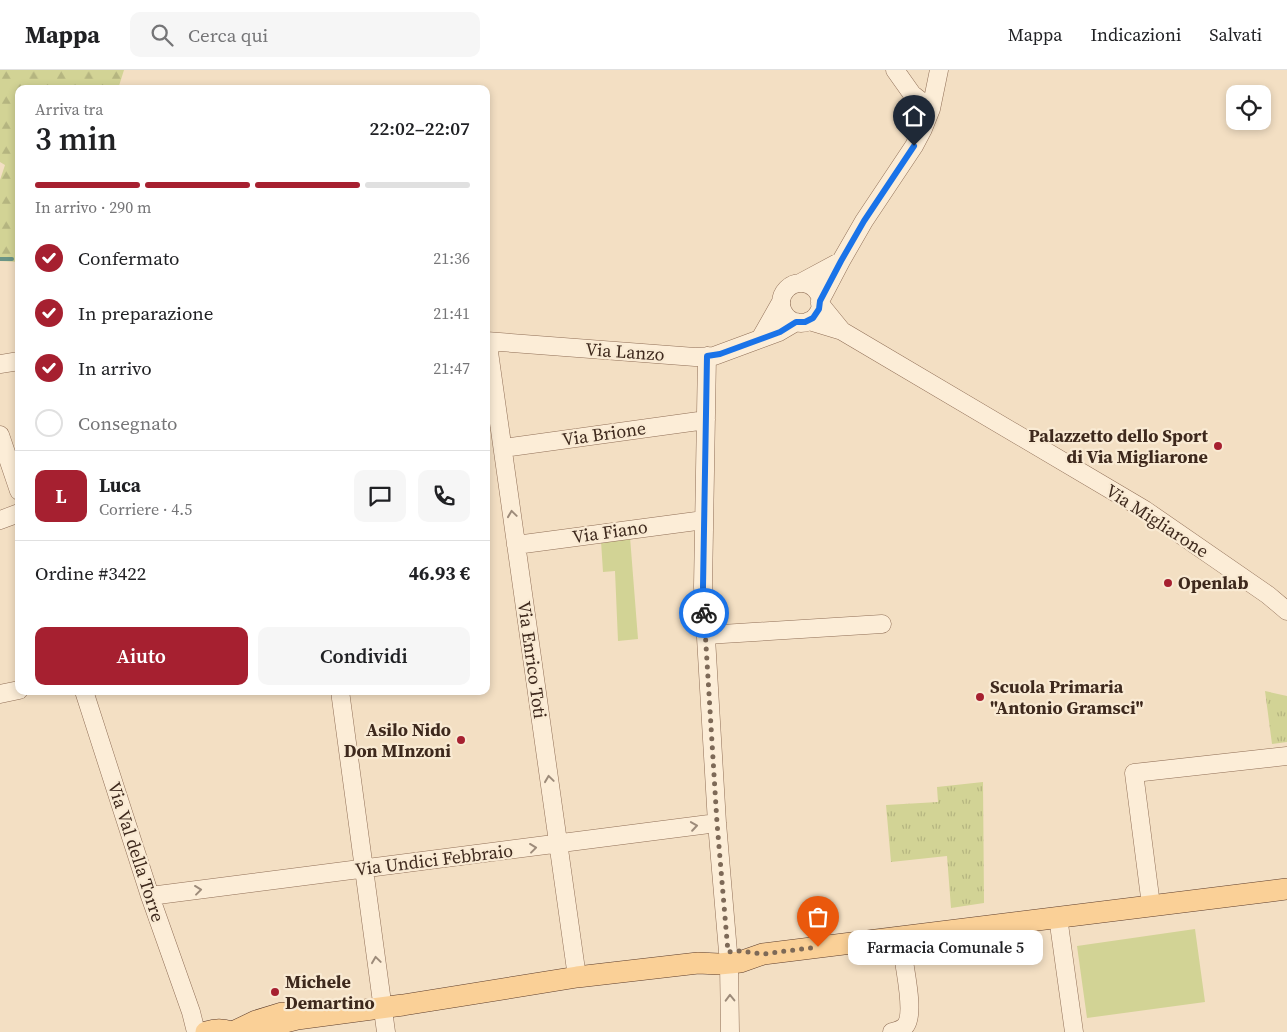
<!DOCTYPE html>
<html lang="it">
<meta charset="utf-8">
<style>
:root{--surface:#fff;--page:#f6f6f6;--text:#202124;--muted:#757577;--line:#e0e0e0;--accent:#a62030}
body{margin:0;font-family:"Source Serif 4",serif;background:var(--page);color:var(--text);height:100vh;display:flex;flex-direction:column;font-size:19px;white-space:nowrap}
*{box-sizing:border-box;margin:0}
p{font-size:16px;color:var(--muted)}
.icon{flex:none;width:28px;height:28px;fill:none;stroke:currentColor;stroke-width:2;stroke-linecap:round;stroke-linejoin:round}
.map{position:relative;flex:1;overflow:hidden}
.details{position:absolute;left:15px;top:15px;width:475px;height:610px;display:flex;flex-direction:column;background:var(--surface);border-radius:10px;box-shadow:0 2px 8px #0003}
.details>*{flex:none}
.controls{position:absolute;left:1226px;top:15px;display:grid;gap:10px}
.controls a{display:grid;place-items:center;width:45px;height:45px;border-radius:10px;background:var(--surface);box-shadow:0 2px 8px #0003;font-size:25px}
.pin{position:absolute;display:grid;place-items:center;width:42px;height:42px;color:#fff;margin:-51px -21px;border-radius:50% 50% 50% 0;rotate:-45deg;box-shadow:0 0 5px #0007}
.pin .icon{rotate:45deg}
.courier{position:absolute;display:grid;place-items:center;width:50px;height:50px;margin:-25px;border:4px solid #1a73e8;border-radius:50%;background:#fff;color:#222;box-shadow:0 1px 6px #0007}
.bubble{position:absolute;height:35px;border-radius:10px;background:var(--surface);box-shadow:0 2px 8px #0003;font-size:16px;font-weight:600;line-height:35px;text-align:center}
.headline em{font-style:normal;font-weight:600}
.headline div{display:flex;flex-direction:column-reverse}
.headline{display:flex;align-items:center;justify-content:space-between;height:85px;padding:0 20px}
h1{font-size:32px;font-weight:600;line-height:38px}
.bar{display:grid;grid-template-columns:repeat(4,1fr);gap:8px 5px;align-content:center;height:60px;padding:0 20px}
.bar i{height:6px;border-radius:4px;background:var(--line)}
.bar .selected{background:var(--accent)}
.bar p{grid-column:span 4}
.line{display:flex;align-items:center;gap:12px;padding:0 20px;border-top:1px solid var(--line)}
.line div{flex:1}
.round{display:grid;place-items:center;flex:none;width:52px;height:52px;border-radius:10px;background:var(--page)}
ol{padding:0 20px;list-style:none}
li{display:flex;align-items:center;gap:15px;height:55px}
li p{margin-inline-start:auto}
li .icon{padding:5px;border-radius:50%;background:var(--accent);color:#fff;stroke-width:4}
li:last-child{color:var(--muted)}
li i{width:28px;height:28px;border:2px solid var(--line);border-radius:50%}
.action{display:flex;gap:10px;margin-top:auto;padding:10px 20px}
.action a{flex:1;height:58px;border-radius:10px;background:var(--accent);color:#fff;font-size:20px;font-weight:600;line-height:58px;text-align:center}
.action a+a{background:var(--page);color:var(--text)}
header{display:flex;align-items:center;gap:30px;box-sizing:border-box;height:70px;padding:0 25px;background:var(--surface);border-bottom:1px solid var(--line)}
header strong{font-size:24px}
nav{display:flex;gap:28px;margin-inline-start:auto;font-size:18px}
.search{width:350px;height:45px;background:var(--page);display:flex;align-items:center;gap:12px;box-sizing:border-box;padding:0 18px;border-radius:10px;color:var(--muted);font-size:19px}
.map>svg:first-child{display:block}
</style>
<header>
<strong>Mappa</strong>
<div class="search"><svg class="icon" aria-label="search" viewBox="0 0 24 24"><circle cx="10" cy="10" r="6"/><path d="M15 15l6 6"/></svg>Cerca qui</div>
<nav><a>Mappa</a><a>Indicazioni</a><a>Salvati</a></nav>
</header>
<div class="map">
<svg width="1287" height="962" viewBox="0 0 1287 962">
<defs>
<pattern id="forest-firs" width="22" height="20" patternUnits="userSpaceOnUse" patternTransform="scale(1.25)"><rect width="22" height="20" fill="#d2d395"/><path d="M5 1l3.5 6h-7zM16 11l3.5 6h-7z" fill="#b5b580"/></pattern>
<pattern id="park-tufts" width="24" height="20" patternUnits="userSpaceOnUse" patternTransform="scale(1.25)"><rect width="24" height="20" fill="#d2d395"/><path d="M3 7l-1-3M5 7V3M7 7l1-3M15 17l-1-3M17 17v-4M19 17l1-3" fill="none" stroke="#b5b580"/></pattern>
</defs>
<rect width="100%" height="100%" fill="#f3dfc3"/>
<path fill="#d2d395" d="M630,467l8,102 -20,2 -3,-70 -12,1 -2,-31z
M1195,859l10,73 -118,16 -10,-72z"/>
<path fill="url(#forest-firs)" d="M0,0h124l-6,19h-99v173l-19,-1v-81l5,-15 -5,-3z"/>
<path fill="url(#park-tufts)" d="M1265,621l22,5v46l-15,2z
M983,712l1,121 -33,5 -4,-52 -56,6 -5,-57 52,-3 -1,-15z"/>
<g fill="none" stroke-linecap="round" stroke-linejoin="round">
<path stroke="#6b9586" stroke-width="4" d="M0,189h12"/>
<defs>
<path id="minor" d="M895,0l17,24 19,15
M841,191l23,-40 50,-75 9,-17 8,-20 8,-39
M800,213l41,-22 -21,40
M781 233a20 20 0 1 1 40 0a20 20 0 1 1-40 0Z
M781,232l-21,37 19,-7 17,-10
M809,251l33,10 -22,-27
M842,261l303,179 123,85 19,16
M486,271l209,16 19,-1 46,-17
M492,272l-3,10 88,625
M707,286l-4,231 14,236 11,129
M0,294l19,-3
M0,365l19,56
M503,378l203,-28
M0,450l19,-7
M516,475l188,-25
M706,565l176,-11
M84,621l66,205 41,116 5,20
M340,621l46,341
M0,624l19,-4
M150,826l567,-73
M1151,835l-17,-132 153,-17
M1058,847l16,115
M729,893l1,69
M892,962c4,-1 10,-2 14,-7 8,-12 0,-49 -2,-64"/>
<path id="major" d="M206,962c10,-3 16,-3 26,0
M233,962l23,-11 26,-8
M266,962l12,-8 19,-5 106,-14 174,-28 121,-14 21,1 21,-2 23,-8 524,-65"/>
</defs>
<use href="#minor" stroke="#906f57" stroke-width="19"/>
<use href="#major" stroke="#5d3d2c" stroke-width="22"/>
<use href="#minor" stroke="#fcedd7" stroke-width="18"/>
<use href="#major" stroke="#fad097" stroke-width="21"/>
</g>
<defs><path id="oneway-chevron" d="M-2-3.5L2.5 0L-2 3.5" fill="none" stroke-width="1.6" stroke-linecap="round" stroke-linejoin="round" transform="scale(1.25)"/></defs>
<g stroke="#9d8b7a">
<use href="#oneway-chevron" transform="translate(512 444) rotate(-98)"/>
<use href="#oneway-chevron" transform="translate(549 709) rotate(-98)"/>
<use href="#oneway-chevron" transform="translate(694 756) rotate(-8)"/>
<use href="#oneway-chevron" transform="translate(533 778) rotate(-7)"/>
<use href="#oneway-chevron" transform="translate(198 820) rotate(-7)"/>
<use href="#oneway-chevron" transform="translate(376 890) rotate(-98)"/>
<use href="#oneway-chevron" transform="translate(730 928) rotate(-91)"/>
</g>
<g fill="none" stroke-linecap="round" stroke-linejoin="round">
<path stroke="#7d6957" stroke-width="5" stroke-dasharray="0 9" d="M704,543l13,210 11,129 12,-1 23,3 55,-7"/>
<path stroke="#1a73e8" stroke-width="6" d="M704,543l-1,-26 4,-231 13,-2 60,-22 16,-10h9l8,-4 6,-9 1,-8 21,-40 23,-40 50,-75"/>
</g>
<g fill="#a62030" stroke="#f9ead3" stroke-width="2">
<circle cx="1218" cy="376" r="5"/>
<circle cx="1168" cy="513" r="5"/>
<circle cx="980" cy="627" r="5"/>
<circle cx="461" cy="670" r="5"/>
<circle cx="275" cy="922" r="5"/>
</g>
<g text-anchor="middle" stroke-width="4.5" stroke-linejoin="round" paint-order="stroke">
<g font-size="18" fill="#3e291d" stroke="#f9ead3">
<text transform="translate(625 282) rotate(4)" y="6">Via Lanzo</text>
<text transform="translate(604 364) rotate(-8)" y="6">Via Brione</text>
<text transform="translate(1157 451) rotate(33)" y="6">Via Migliarone</text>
<text transform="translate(610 462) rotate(-8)" y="6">Via Fiano</text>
<text transform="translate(532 590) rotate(82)" y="6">Via Enrico Toti</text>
<text transform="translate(136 782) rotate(72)" y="6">Via Val della Torre</text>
<text transform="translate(434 790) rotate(-7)" y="6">Via Undici Febbraio</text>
</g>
<g font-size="18" font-weight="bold" fill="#3e291d" stroke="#f9ead3" text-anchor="start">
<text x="1208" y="372" text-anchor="end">Palazzetto dello Sport<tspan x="1208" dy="21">di Via Migliarone</tspan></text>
<text x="1178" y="519">Openlab</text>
<text x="990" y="623">Scuola Primaria<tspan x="990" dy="21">"Antonio Gramsci"</tspan></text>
<text x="451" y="666" text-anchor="end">Asilo Nido<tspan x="451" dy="21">Don MInzoni</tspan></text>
<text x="285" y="918">Michele<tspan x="285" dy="21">Demartino</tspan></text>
</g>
</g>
</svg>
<div class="controls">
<a><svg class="icon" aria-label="locate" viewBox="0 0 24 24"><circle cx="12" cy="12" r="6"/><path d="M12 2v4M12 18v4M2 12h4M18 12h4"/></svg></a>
</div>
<div class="pin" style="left:818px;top:877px;background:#ea580c"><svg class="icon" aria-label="bag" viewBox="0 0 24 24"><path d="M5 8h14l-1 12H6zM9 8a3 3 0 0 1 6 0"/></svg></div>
<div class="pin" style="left:914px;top:76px;background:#1f2937"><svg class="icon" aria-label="home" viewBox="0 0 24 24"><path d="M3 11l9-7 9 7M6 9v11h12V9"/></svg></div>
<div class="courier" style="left:704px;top:543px"><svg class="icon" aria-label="bike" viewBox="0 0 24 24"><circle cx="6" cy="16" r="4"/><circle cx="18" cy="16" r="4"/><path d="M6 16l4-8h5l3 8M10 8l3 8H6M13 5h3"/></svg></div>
<div class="bubble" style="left:848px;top:860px;width:195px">Farmacia Comunale 5</div>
<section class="details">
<div class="headline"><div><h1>3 min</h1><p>Arriva tra</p></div><em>22:02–22:07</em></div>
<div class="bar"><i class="selected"></i><i class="selected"></i><i class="selected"></i><i></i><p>In arrivo · 290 m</p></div>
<ol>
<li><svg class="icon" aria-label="check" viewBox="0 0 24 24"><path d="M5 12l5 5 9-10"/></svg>Confermato<p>21:36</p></li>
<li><svg class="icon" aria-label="check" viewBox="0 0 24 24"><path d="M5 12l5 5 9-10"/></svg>In preparazione<p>21:41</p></li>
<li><svg class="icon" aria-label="check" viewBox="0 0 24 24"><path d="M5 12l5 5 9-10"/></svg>In arrivo<p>21:47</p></li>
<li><i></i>Consegnato</li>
</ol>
<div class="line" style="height:90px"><b class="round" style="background:var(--accent);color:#fff">L</b><div><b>Luca</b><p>Corriere · 4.5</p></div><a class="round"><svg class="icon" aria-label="chat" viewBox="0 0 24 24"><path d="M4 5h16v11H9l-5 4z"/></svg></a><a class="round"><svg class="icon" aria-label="phone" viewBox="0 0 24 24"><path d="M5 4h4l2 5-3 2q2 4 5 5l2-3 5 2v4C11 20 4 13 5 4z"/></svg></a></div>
<div class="line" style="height:65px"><div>Ordine #3422</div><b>46.93 €</b></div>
<div class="action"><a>Aiuto</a><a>Condividi</a></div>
</section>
</div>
